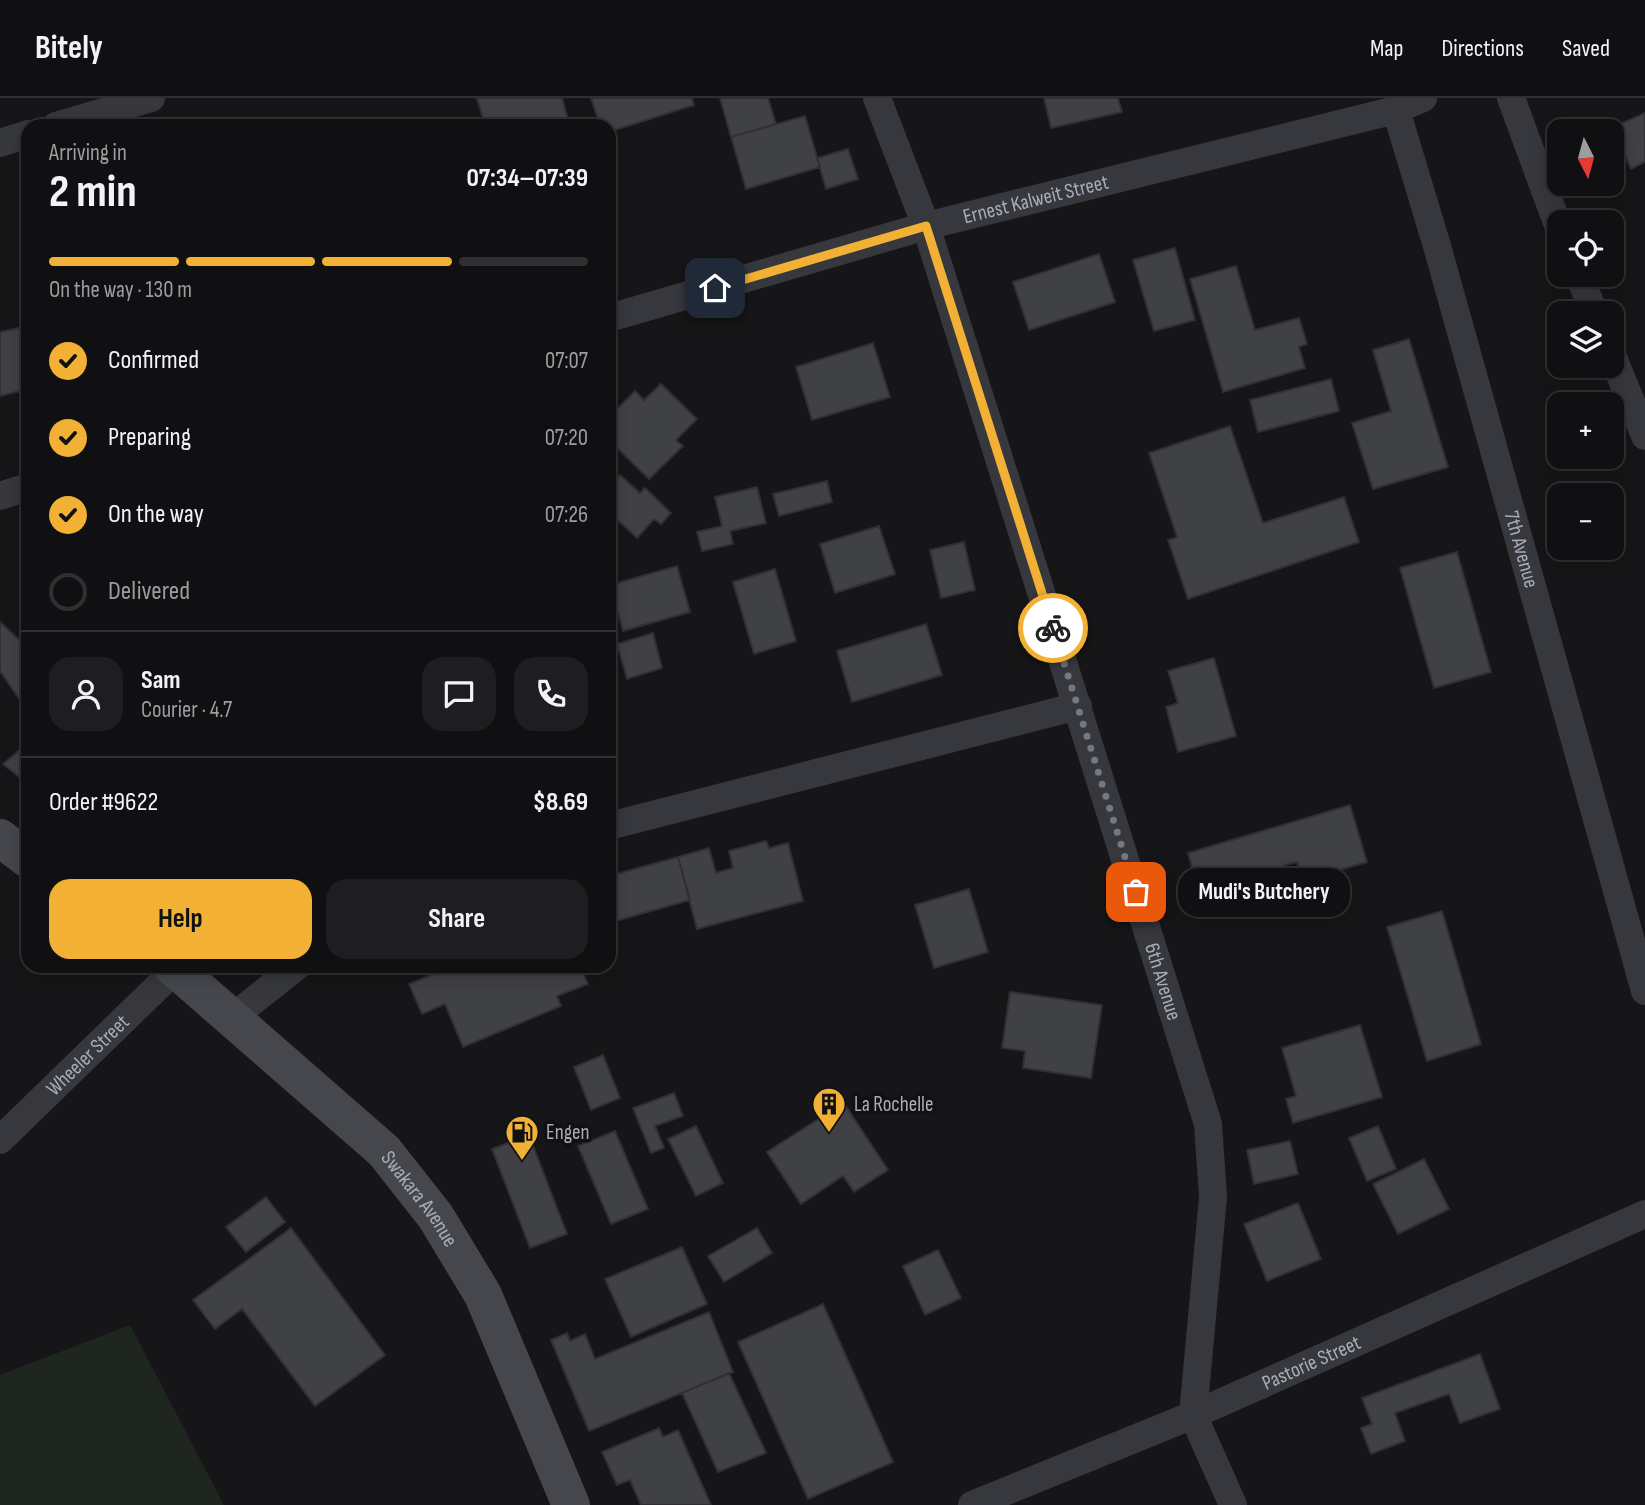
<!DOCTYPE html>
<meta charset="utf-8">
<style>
:root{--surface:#101012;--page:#1e1e20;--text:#f1f3f6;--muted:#9c9d9f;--line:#303032;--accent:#f2b134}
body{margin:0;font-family:"Sofia Sans Condensed",sans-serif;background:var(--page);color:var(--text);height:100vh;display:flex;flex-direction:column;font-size:26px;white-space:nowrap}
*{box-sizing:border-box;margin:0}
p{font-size:23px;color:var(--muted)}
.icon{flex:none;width:38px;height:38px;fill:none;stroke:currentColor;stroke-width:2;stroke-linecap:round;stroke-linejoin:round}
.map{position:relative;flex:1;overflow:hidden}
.panel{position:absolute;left:21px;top:21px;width:595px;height:854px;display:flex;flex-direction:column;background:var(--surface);border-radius:21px;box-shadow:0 4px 18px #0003,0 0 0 2px var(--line)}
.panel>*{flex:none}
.needle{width:46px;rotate:174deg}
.controls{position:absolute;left:1547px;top:21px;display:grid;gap:14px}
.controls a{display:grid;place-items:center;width:77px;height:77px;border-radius:14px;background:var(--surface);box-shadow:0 4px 18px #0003,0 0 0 2px var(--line);font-size:35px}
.pin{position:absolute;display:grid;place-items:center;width:60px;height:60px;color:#fff;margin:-30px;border-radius:14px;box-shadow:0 4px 10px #0006}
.courier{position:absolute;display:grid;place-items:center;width:70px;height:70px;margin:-35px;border:5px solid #f2b134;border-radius:50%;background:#fff;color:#222;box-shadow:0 2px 9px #0007}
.bubble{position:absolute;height:49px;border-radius:21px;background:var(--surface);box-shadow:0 4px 18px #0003,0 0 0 2px var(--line);font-size:23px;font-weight:700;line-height:49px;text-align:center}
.head em{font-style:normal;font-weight:700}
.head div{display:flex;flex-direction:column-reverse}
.head{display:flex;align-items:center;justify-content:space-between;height:119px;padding:0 28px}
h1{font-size:46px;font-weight:700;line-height:52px}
.bar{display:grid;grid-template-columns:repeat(4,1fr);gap:10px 7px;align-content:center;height:84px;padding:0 28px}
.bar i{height:9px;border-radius:5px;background:var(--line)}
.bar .on{background:var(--accent)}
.bar p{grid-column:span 4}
.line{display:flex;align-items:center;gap:18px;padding:0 28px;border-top:2px solid var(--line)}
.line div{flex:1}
.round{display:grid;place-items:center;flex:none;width:74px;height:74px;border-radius:21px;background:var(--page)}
ol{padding:0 28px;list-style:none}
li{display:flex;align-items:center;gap:21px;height:77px}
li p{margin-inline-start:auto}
li .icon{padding:7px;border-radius:50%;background:var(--accent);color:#111;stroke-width:4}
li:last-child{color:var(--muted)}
li i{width:38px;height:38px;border:4px solid var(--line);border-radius:50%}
.action{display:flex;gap:14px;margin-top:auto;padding:14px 28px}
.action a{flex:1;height:80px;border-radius:21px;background:var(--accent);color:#111;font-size:28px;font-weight:700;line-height:80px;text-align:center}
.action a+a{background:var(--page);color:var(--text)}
header{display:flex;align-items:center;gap:42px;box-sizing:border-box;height:98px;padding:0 35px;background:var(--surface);border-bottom:2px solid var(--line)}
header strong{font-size:33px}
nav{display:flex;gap:38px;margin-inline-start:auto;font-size:24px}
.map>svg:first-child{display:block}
</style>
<header>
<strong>Bitely</strong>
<nav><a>Map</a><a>Directions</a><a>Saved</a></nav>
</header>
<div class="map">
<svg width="1645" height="1407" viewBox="0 0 1645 1407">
<rect width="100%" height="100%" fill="#161618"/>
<path fill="#1e261f" d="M130,1227l94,180h-224v-130z"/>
<path fill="#404145" stroke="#303034" stroke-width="2" d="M477,0h85l8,28h-85z
M591,0h101l2,7 -85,27v-6h-9z
M720,0h48l8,26 -45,13z
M1044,0h74l4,14 -71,16z
M1645,15v49l-14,7 -18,-42z
M805,18l15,51 -74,22 -15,-52z
M848,51l10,30 -32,10 -9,-31z
M1175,150l20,72 -41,11 -21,-71z
M1099,156l16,48 -86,28 -16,-48z
M1236,168l19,64 44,-12 8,26 -8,3 6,21 -82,24 -33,-113z
M28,228v100l-8,-35 -20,5v-64z
M1409,241l39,128 -75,22 -21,-66 39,-12 -18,-61z
M873,245l17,54 -78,23 -16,-53z
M1331,281l8,32 -81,21 -8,-32z
M661,286l36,35 -21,21 7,6 -34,33 -40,-39v-23l26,-26 9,9z
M1230,328l33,97 81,-26 15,45 -171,57 -20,-59 9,-3 -28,-84z
M620,377l20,18 5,-5 26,25 -10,11 -7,-5 -17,19 -28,-26v-25z
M827,383l5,21 -53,14 -6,-22z
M757,389l9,36 -36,8 3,13 -31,7 -5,-19 25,-6 -7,-29z
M879,428l16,48 -60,19 -15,-49z
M964,444l11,48 -34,8 -11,-48z
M1457,454l34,120 -57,16 -34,-120z
M677,468l13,46 -67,19 -13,-46z
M775,471l21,72 -42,13 -21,-72z
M0,524l28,26v64l-28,-41z
M926,526l16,51 -90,27 -15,-51z
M653,535l9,35 -35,11 -10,-35z
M1214,560l22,78 -58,16 -12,-45 12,-4 -10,-32z
M28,645v41l-25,-20z
M1350,707l17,57 -65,19 -5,-19 -12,3 11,40 -21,6 -8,-26 -65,19 -14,-51z
M766,743l3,7 19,-5 15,58 -106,28 -19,-72 31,-9 7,25 17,-5 -4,-17z
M678,759l12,43 -81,23v-47z
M969,791l19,63 -54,16 -19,-63z
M1442,813l39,133 -54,17 -40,-134z
M454,868h126l8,18 -31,12 4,10 -98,41 -18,-43 -23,10 -13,-30z
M1010,894l92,13 -11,73 -68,-10 2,-17 -23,-3z
M1360,927l22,72 -89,26 -7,-24 10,-3 -14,-48z
M603,957l17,43 -29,12 -17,-43z
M836,993l52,79 -34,22 -11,-16 -42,28 -34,-52 56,-36 -8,-12z
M674,995l9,23 -28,10 9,22 -13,5 -18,-45z
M696,1028l27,57 -27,13 -28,-57z
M1378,1028l18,43 -29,12 -18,-43z
M615,1033l33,78 -37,15 -33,-78z
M529,1037l38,99 -37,14 -38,-99z
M1290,1043l8,33 -44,10 -7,-34z
M1424,1061l25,50 -51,25 -25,-50z
M266,1099l19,25 -39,30 -20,-25z
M1298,1105l23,56 -54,22 -23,-57z
M291,1130l94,127 -70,51 -73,-97 -27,20 -22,-29z
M757,1130l15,25 -48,29 -16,-26z
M682,1149l25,57 -76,33 -26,-58z
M938,1152l23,48 -36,17 -22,-49z
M823,1206l70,158 -85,37 -70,-157z
M709,1214l24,60 -144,59 -38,-91 16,-7 3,8 15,-7 10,25z
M1480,1256l20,55 -40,14 -11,-29 -54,19 10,28 -34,13 -10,-26 11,-4 -10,-26z
M729,1275l37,80 -48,19 -36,-79z
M659,1330l4,9 15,-7 33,75h-70l-11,-25 -13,5 -15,-33z"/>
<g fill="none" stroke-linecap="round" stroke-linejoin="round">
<g stroke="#37383d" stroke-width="28">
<path id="s1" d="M877,0l49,128 282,898 5,73 -20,218 40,90"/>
<path d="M1511,0l48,130"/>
<path id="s2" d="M1396,12l41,136 208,745"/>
<path d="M56,28l95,-28"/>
<path d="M0,45l28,-9"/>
<path d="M1579,177l15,38"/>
<path id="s3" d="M609,220l317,-92 470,-116 27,-12"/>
<path d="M1612,257l33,81"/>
<path d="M0,398l28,-9"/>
<path d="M609,728l469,-120"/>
<path d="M233,919l64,-51"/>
<path id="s4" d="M0,1042l176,-171"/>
<path id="s5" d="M972,1407l221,-90 452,-201"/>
</g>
<g stroke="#45474d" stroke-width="38">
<path d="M0,740l28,21"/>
<path id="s6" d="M172,868l212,185 52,66 47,78 88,210"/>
</g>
</g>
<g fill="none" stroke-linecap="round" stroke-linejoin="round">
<path stroke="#757880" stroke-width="7" stroke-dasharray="0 12.6" d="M1053,530l83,264"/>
<path stroke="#f2b134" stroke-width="9" d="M715,190l211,-62 127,402"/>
</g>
<defs>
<symbol id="building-pin" viewBox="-11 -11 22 30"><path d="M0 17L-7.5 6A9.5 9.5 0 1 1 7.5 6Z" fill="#f2b134" stroke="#111113"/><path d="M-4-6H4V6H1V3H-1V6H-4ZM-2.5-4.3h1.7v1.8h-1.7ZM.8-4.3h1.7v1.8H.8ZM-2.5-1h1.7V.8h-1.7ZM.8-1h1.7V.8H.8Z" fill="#111"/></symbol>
<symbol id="fuel-pin" viewBox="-11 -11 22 30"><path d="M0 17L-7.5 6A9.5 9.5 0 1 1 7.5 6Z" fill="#f2b134" stroke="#111113"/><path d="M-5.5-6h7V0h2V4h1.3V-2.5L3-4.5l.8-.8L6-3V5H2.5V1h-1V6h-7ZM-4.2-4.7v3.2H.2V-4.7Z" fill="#111"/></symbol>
</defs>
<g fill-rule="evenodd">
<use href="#building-pin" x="810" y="987" width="38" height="52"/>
<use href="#fuel-pin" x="503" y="1015" width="38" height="52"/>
</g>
<g text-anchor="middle" stroke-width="7" stroke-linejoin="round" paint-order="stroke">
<g font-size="21" fill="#a8adb8" stroke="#111113">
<text dy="7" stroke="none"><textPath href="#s3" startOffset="443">Ernest Kalweit Street</textPath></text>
<text dy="7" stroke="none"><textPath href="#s2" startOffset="457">7th Avenue</textPath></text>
<text dy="7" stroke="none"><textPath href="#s1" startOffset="929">6th Avenue</textPath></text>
<text dy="7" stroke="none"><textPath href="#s4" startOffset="122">Wheeler Street</textPath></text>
<text dy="7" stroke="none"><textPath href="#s6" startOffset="341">Swakara Avenue</textPath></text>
<text dy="7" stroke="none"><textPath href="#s5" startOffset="368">Pastorie Street</textPath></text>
</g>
<g font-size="21" fill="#a8adb8" stroke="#111113" text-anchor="start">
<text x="854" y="1013">La Rochelle</text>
<text x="546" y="1041">Engen</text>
</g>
</g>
</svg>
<div class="controls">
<a><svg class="needle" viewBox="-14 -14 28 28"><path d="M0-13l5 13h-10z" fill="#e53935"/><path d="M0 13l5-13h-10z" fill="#9c9d9f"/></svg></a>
<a><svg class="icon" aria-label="locate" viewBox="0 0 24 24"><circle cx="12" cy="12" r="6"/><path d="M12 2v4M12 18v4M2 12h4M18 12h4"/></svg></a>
<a><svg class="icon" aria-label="layers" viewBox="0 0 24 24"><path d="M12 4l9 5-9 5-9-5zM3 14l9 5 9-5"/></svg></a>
<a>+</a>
<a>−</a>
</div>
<div class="pin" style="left:1136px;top:794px;background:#ea580c"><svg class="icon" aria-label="bag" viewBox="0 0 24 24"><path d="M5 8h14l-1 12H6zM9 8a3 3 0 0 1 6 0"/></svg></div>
<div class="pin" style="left:715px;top:190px;background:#1f2937"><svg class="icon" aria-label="home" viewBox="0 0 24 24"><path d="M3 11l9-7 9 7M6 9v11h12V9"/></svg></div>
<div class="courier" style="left:1053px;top:530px"><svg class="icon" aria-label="bike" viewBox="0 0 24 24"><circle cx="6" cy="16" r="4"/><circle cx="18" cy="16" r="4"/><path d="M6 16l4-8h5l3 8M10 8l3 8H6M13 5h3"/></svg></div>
<div class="bubble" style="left:1178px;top:770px;width:172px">Mudi's Butchery</div>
<section class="panel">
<div class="head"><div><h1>2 min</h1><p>Arriving in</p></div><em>07:34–07:39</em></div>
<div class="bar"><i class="on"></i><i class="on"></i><i class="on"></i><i></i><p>On the way · 130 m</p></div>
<ol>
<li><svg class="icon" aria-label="check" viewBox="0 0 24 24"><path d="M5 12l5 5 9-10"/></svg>Confirmed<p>07:07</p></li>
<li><svg class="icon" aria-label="check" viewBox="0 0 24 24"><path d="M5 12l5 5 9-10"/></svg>Preparing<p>07:20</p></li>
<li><svg class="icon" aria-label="check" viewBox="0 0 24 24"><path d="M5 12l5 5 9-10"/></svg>On the way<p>07:26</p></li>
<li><i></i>Delivered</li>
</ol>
<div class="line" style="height:126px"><a class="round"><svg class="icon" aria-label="person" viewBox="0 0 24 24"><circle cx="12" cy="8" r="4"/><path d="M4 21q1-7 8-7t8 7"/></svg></a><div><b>Sam</b><p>Courier · 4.7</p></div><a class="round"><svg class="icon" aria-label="chat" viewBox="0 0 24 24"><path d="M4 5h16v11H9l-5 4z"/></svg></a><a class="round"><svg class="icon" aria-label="phone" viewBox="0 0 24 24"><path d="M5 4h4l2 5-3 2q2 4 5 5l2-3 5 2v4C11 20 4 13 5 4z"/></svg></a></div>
<div class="line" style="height:91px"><div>Order #9622</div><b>$8.69</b></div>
<div class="action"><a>Help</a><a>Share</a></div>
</section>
</div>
